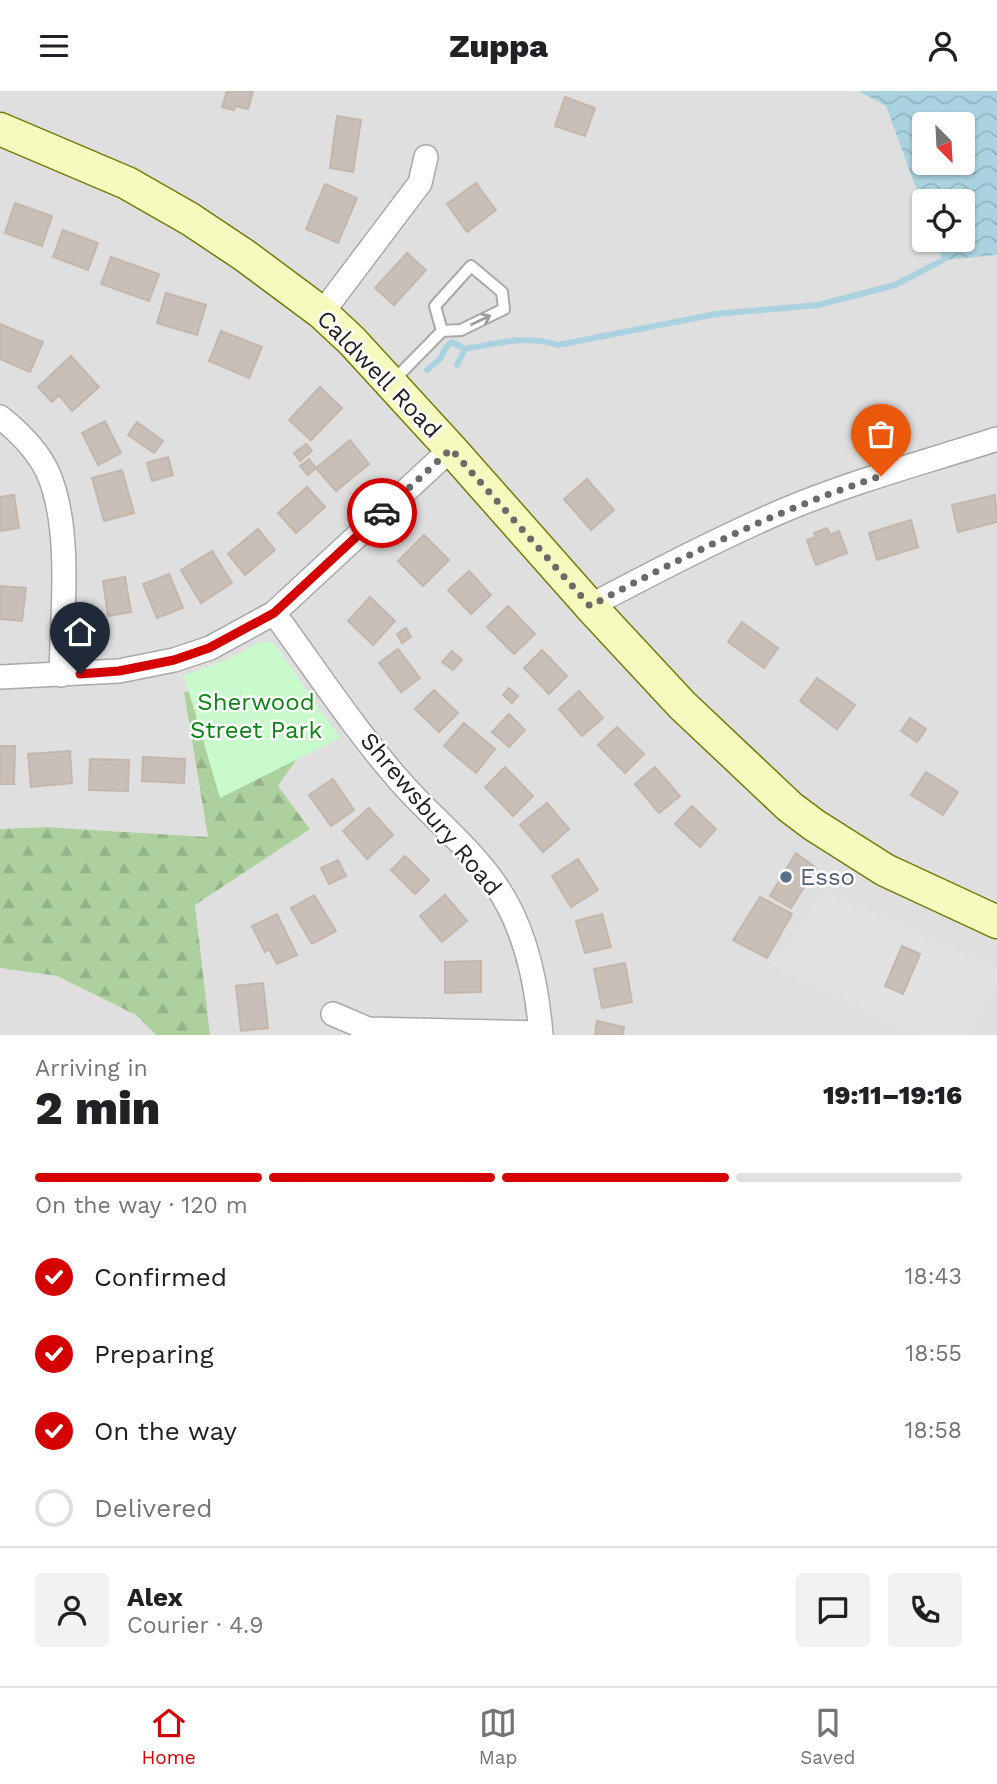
<!DOCTYPE html>
<meta charset="utf-8">
<style>
:root{--surface:#fff;--page:#f2f2f2;--text:#202124;--muted:#757577;--line:#e0e0e0;--accent:#d40000}
body{margin:0;font-family:"Work Sans",sans-serif;background:var(--page);color:var(--text);height:100vh;display:flex;flex-direction:column;font-size:26px;white-space:nowrap}
*{box-sizing:border-box;margin:0}
p{font-size:23px;color:var(--muted)}
.icon{flex:none;width:38px;height:38px;fill:none;stroke:currentColor;stroke-width:2;stroke-linecap:round;stroke-linejoin:round}
.map{position:relative;height:944px;overflow:hidden}
.drawer{display:flex;flex-direction:column;background:var(--surface);flex:1}
.drawer>*{flex:none}
.needle{width:46px;rotate:156deg}
.fabs{position:absolute;left:912px;top:21px;display:grid;gap:14px}
.fabs a{display:grid;place-items:center;width:63px;height:63px;border-radius:7px;background:var(--surface);box-shadow:0 2px 5px #0004;font-size:35px}
.pin{position:absolute;display:grid;place-items:center;width:60px;height:60px;color:#fff;margin:-72px -30px;border-radius:50% 50% 50% 0;rotate:-45deg;box-shadow:0 0 7px #0007}
.pin .icon{rotate:45deg}
.courier{position:absolute;display:grid;place-items:center;width:70px;height:70px;margin:-35px;border:5px solid #d40000;border-radius:50%;background:#fff;color:#222;box-shadow:0 2px 9px #0007}
.head em{font-style:normal;font-weight:800}
.head div{display:flex;flex-direction:column-reverse}
.head{display:flex;align-items:center;justify-content:space-between;height:119px;padding:0 35px}
h1{font-size:46px;font-weight:800;line-height:52px}
.bar{display:grid;grid-template-columns:repeat(4,1fr);gap:10px 7px;align-content:center;height:84px;padding:0 35px}
.bar i{height:9px;border-radius:5px;background:var(--line)}
.bar .selected{background:var(--accent)}
.bar p{grid-column:span 4}
.line{display:flex;align-items:center;gap:18px;padding:0 35px;border-top:2px solid var(--line)}
.line div{flex:1}
.round{display:grid;place-items:center;flex:none;width:74px;height:74px;border-radius:7px;background:var(--page)}
ol{padding:0 35px;list-style:none}
li{display:flex;align-items:center;gap:21px;height:77px}
li p{margin-inline-start:auto}
li .icon{padding:7px;border-radius:50%;background:var(--accent);color:#fff;stroke-width:4}
li:last-child{color:var(--muted)}
li i{width:38px;height:38px;border:4px solid var(--line);border-radius:50%}
header{display:flex;justify-content:space-between;align-items:center;height:91px;padding:0 35px;background:var(--surface);font-size:32px;font-weight:800}
.dock{display:flex;justify-content:space-around;align-items:center;height:98px;border-top:2px solid var(--line);background:var(--surface);font-size:19px;color:var(--muted)}
.dock a{display:grid;justify-items:center;gap:4px}
.dock .selected{color:var(--accent)}
.map>svg:first-child{display:block}
</style>
<header><svg class="icon" aria-label="menu" viewBox="0 0 24 24"><path d="M4 6h16M4 12h16M4 18h16"/></svg>Zuppa<svg class="icon" aria-label="person" viewBox="0 0 24 24"><circle cx="12" cy="8" r="4"/><path d="M4 21q1-7 8-7t8 7"/></svg></header>
<div class="map">
<svg width="997" height="944" viewBox="0 0 997 944">
<defs>
<pattern id="forest-firs" width="22" height="20" patternUnits="userSpaceOnUse" patternTransform="scale(1.75)"><rect width="22" height="20" fill="#add19e"/><path d="M5 1l3.5 6h-7zM16 11l3.5 6h-7z" fill="#95b388"/></pattern>
<pattern id="water-waves" width="16" height="10" patternUnits="userSpaceOnUse" patternTransform="scale(1.75)"><rect width="16" height="10" fill="#aad3df"/><path d="M0 5q4-4 8 0t8 0" fill="none" stroke="#92b5bf"/></pattern>
</defs>
<rect width="100%" height="100%" fill="#f2efe9"/>
<path fill="#e0dfdf" d="M0,0h857l29,14 38,105v30h11l8,19 54,-4v780h-788l-14,-130 115,-77 -32,-42 -94,-93 25,144 -164,-10 -45,2z
M0,877l57,8 79,39 20,20h-156z"/>
<path fill="url(#forest-firs)" d="M216,595l96,51 -34,49 32,43 -115,76 15,130h-54l-20,-20 -79,-39 -57,-8v-139l45,-2 163,10 -24,-145z"/>
<path fill="#c8facc" d="M261,551h9l6,4 64,92 -120,60 -36,-123 42,-15z"/>
<path fill="#e2e2e2" d="M823,800l174,79v12l-26,53h-53l-146,-70z"/>
<path fill="url(#water-waves)" fill-rule="evenodd" d="M858,0h139v164l-54,5 -8,-20h27v-39h-38v9l-38,-104zM924,33h38v39h-38z"/>
<g fill="none" stroke-linecap="round" stroke-linejoin="round">
<path stroke="#aad3df" stroke-width="6" d="M457,274l8,-16c31,-6 62,-14 93,-4l158,-31 102,-9 77,-20 48,-25
M427,279l13,-11 6,-12 6,-5 13,7"/>
</g>
<path fill="#c7bfb8" stroke="#c4b6ab" stroke-width="2" d="M227,0h26l-5,18 -13,-3 -1,4 -12,-3z
M565,6l30,11 -10,28 -30,-10z
M337,25l24,4 -8,52 -23,-4z
M476,92l20,27 -29,22 -20,-28z
M325,93l32,14 -19,45 -32,-14z
M15,112l37,13 -10,30 -37,-13z
M63,139l35,13 -10,27 -35,-13z
M407,162l19,17 -32,35 -19,-17z
M111,166l48,17 -10,27 -48,-17z
M166,202l40,12 -9,30 -40,-12z
M0,233l43,18 -13,30 -30,-13z
M221,240l41,16 -13,31 -40,-17z
M71,265l28,31 -27,24 -13,-16 -7,7 -14,-15z
M320,296l22,21 -31,32 -22,-20z
M105,330l16,32 -23,12 -16,-32z
M137,331l26,19 -9,12 -26,-18z
M350,349l19,24 -33,27 -20,-23z
M306,353l6,7 -12,10 -6,-8z
M168,366l5,18 -21,6 -5,-18z
M309,368l7,9 -8,7 -8,-9z
M122,379l12,43 -30,8 -12,-43z
M587,388l27,31 -23,20 -27,-31z
M307,396l18,20 -29,26 -18,-20z
M14,404l5,33 -19,3v-34z
M995,404l2,27 -39,10 -6,-27z
M911,429l7,27 -41,13 -8,-27z
M827,437l3,7 9,-4 8,22 -31,12 -9,-25 9,-3 -2,-4z
M258,438l17,21 -30,25 -17,-21z
M424,444l25,25 -26,26 -25,-25z
M212,460l20,32 -31,20 -20,-33z
M469,480l22,24 -20,19 -23,-24z
M169,483l14,34 -26,10 -14,-34z
M125,486l6,35 -23,4 -5,-35z
M0,495l26,2 -4,33 -22,-2z
M370,506l25,24 -22,24 -25,-24z
M508,515l27,28 -21,20 -27,-27z
M742,531l36,26 -14,20 -36,-26z
M406,537l5,9 -9,6 -5,-9z
M398,558l22,29 -19,14 -22,-29z
M542,559l25,26 -18,18 -25,-26z
M452,560l10,9 -9,10 -11,-8z
M817,587l38,27 -18,24 -37,-28z
M509,597l9,8 -6,7 -9,-8z
M434,599l24,23 -19,19 -24,-23z
M579,600l24,27 -21,18 -23,-27z
M509,623l16,16 -16,17 -17,-15z
M910,627l16,11 -9,13 -16,-11z
M464,632l31,26 -19,24 -32,-27z
M617,636l27,27 -19,19 -27,-28z
M0,655h15l-1,38h-14z
M70,660l2,32 -41,4 -3,-33z
M143,666l42,2 -1,24 -42,-2z
M90,668l39,1 -1,31 -39,-1z
M505,676l28,29 -20,20 -28,-29z
M655,676l25,29 -21,17 -24,-29z
M926,681l32,20 -15,23 -32,-20z
M333,688l21,31 -23,16 -22,-31z
M547,712l22,26 -26,23 -23,-27z
M692,715l24,23 -16,18 -25,-23z
M369,717l24,27 -26,24 -24,-28z
M796,762l20,15 -25,40 -21,-12z
M405,765l24,24 -14,14 -24,-24z
M578,768l20,31 -27,17 -19,-31z
M338,769l8,16 -17,8 -8,-16z
M314,804l22,36 -24,13 -21,-36z
M445,804l22,26 -25,21 -22,-26z
M760,806l32,17 -25,44 -34,-18z
M277,823l20,41 -20,9 -8,-15 -4,3 -13,-26z
M602,823l9,33 -26,6 -9,-32z
M902,855l18,8 -17,40 -18,-8z
M481,870v31l-36,1v-31z
M625,872l7,39 -30,6 -8,-39z
M263,892l5,45 -27,3 -5,-45z
M597,930l27,6 -1,8h-28z"/>
<g fill="none" stroke-linecap="round" stroke-linejoin="round">
<defs>
<path id="lane" d="M393,290l49,-50 19,-1 43,-21 -2,-17 -31,-26 -36,40 7,25"/>
<path id="street" d="M322,222l98,-130 6,-26
M0,326c19,15 39,35 49,58 23,56 13,140 12,200
M590,515c62,-33 125,-66 190,-94 70,-30 145,-50 217,-73
M274,522c41,56 79,114 124,166 31,36 70,66 97,105 30,42 42,101 46,151
M0,586l119,-6 55,-11 36,-12 64,-35 177,-164
M333,923l35,15 173,4"/>
<path id="secondary" d="M0,38l127,54 63,36 54,36 78,58 30,28 99,108 139,157 92,99 108,102 24,18 71,45 112,52"/>
</defs>
<use href="#lane" stroke="#a9a9a9" stroke-width="14"/>
<use href="#street" stroke="#a9a9a9" stroke-width="26"/>
<use href="#secondary" stroke="#707d05" stroke-width="35"/>
<use href="#lane" stroke="#fff" stroke-width="10"/>
<use href="#street" stroke="#fff" stroke-width="23"/>
<use href="#secondary" stroke="#f7fabf" stroke-width="32"/>
</g>
<defs><path id="oneway-shaft" d="M-6 0H5M1.5-3L5.5 0L1.5 3" fill="none" stroke-width="1.6" stroke-linecap="round" stroke-linejoin="round" transform="scale(1.75)"/></defs>
<use stroke="#9c9c9c" href="#oneway-shaft" transform="translate(481 229) rotate(-26)"/>
<g fill="none" stroke-linecap="round" stroke-linejoin="round">
<path stroke="#6b6a68" stroke-width="7" stroke-dasharray="0 12.6" d="M382,422l69,-64 139,157c96,-51 187,-96 291,-130"/>
<path stroke="#d40000" stroke-width="9" d="M80,583l39,-3 55,-11 35,-12 65,-35 108,-100"/>
</g>
<circle fill="#5c6f8a" stroke="#fff" stroke-width="2.5" cx="786" cy="786" r="7"/>
<g text-anchor="middle" stroke-width="5" stroke-linejoin="round" paint-order="stroke">
<g font-size="24" fill="#222" stroke="#fff">
<text transform="translate(379 283) rotate(46)" y="8">Caldwell Road</text>
<text transform="translate(431 723) rotate(50)" y="8">Shrewsbury Road</text>
</g>
<g font-size="24" fill="#0c8416" stroke="#fff">
<text x="256" y="619">Sherwood<tspan x="256" dy="28">Street Park</tspan></text>
</g>
<g font-size="24" fill="#4e5e75" stroke="#fff" text-anchor="start">
<text x="800" y="794">Esso</text>
</g>
</g>
</svg>
<div class="fabs">
<a><svg class="needle" viewBox="-14 -14 28 28"><path d="M0-13l5 13h-10z" fill="#e53935"/><path d="M0 13l5-13h-10z" fill="#757577"/></svg></a>
<a><svg class="icon" aria-label="locate" viewBox="0 0 24 24"><circle cx="12" cy="12" r="6"/><path d="M12 2v4M12 18v4M2 12h4M18 12h4"/></svg></a>
</div>
<div class="pin" style="left:881px;top:385px;background:#ea580c"><svg class="icon" aria-label="bag" viewBox="0 0 24 24"><path d="M5 8h14l-1 12H6zM9 8a3 3 0 0 1 6 0"/></svg></div>
<div class="pin" style="left:80px;top:583px;background:#1f2937"><svg class="icon" aria-label="home" viewBox="0 0 24 24"><path d="M3 11l9-7 9 7M6 9v11h12V9"/></svg></div>
<div class="courier" style="left:382px;top:422px"><svg class="icon" aria-label="car" viewBox="0 0 24 24"><path d="M5 17H2v-5l4-1 3-4h7l3 4 3 1v5h-3M9 17h6M6 11h13"/><circle cx="7" cy="17" r="2"/><circle cx="17" cy="17" r="2"/></svg></div>
</div>
<section class="drawer">
<div class="head"><div><h1>2 min</h1><p>Arriving in</p></div><em>19:11–19:16</em></div>
<div class="bar"><i class="selected"></i><i class="selected"></i><i class="selected"></i><i></i><p>On the way · 120 m</p></div>
<ol>
<li><svg class="icon" aria-label="check" viewBox="0 0 24 24"><path d="M5 12l5 5 9-10"/></svg>Confirmed<p>18:43</p></li>
<li><svg class="icon" aria-label="check" viewBox="0 0 24 24"><path d="M5 12l5 5 9-10"/></svg>Preparing<p>18:55</p></li>
<li><svg class="icon" aria-label="check" viewBox="0 0 24 24"><path d="M5 12l5 5 9-10"/></svg>On the way<p>18:58</p></li>
<li><i></i>Delivered</li>
</ol>
<div class="line" style="height:126px"><a class="round"><svg class="icon" aria-label="person" viewBox="0 0 24 24"><circle cx="12" cy="8" r="4"/><path d="M4 21q1-7 8-7t8 7"/></svg></a><div><b>Alex</b><p>Courier · 4.9</p></div><a class="round"><svg class="icon" aria-label="chat" viewBox="0 0 24 24"><path d="M4 5h16v11H9l-5 4z"/></svg></a><a class="round"><svg class="icon" aria-label="phone" viewBox="0 0 24 24"><path d="M5 4h4l2 5-3 2q2 4 5 5l2-3 5 2v4C11 20 4 13 5 4z"/></svg></a></div>
</section>
<nav class="dock">
<a class="selected"><svg class="icon" aria-label="home" viewBox="0 0 24 24"><path d="M3 11l9-7 9 7M6 9v11h12V9"/></svg>Home</a>
<a><svg class="icon" aria-label="map" viewBox="0 0 24 24"><path d="M3 6l6-2 6 2 6-2v14l-6 2-6-2-6 2zM9 4v14M15 6v14"/></svg>Map</a>
<a><svg class="icon" aria-label="saved" viewBox="0 0 24 24"><path d="M7 4h10v16l-5-4-5 4z"/></svg>Saved</a>
</nav>
